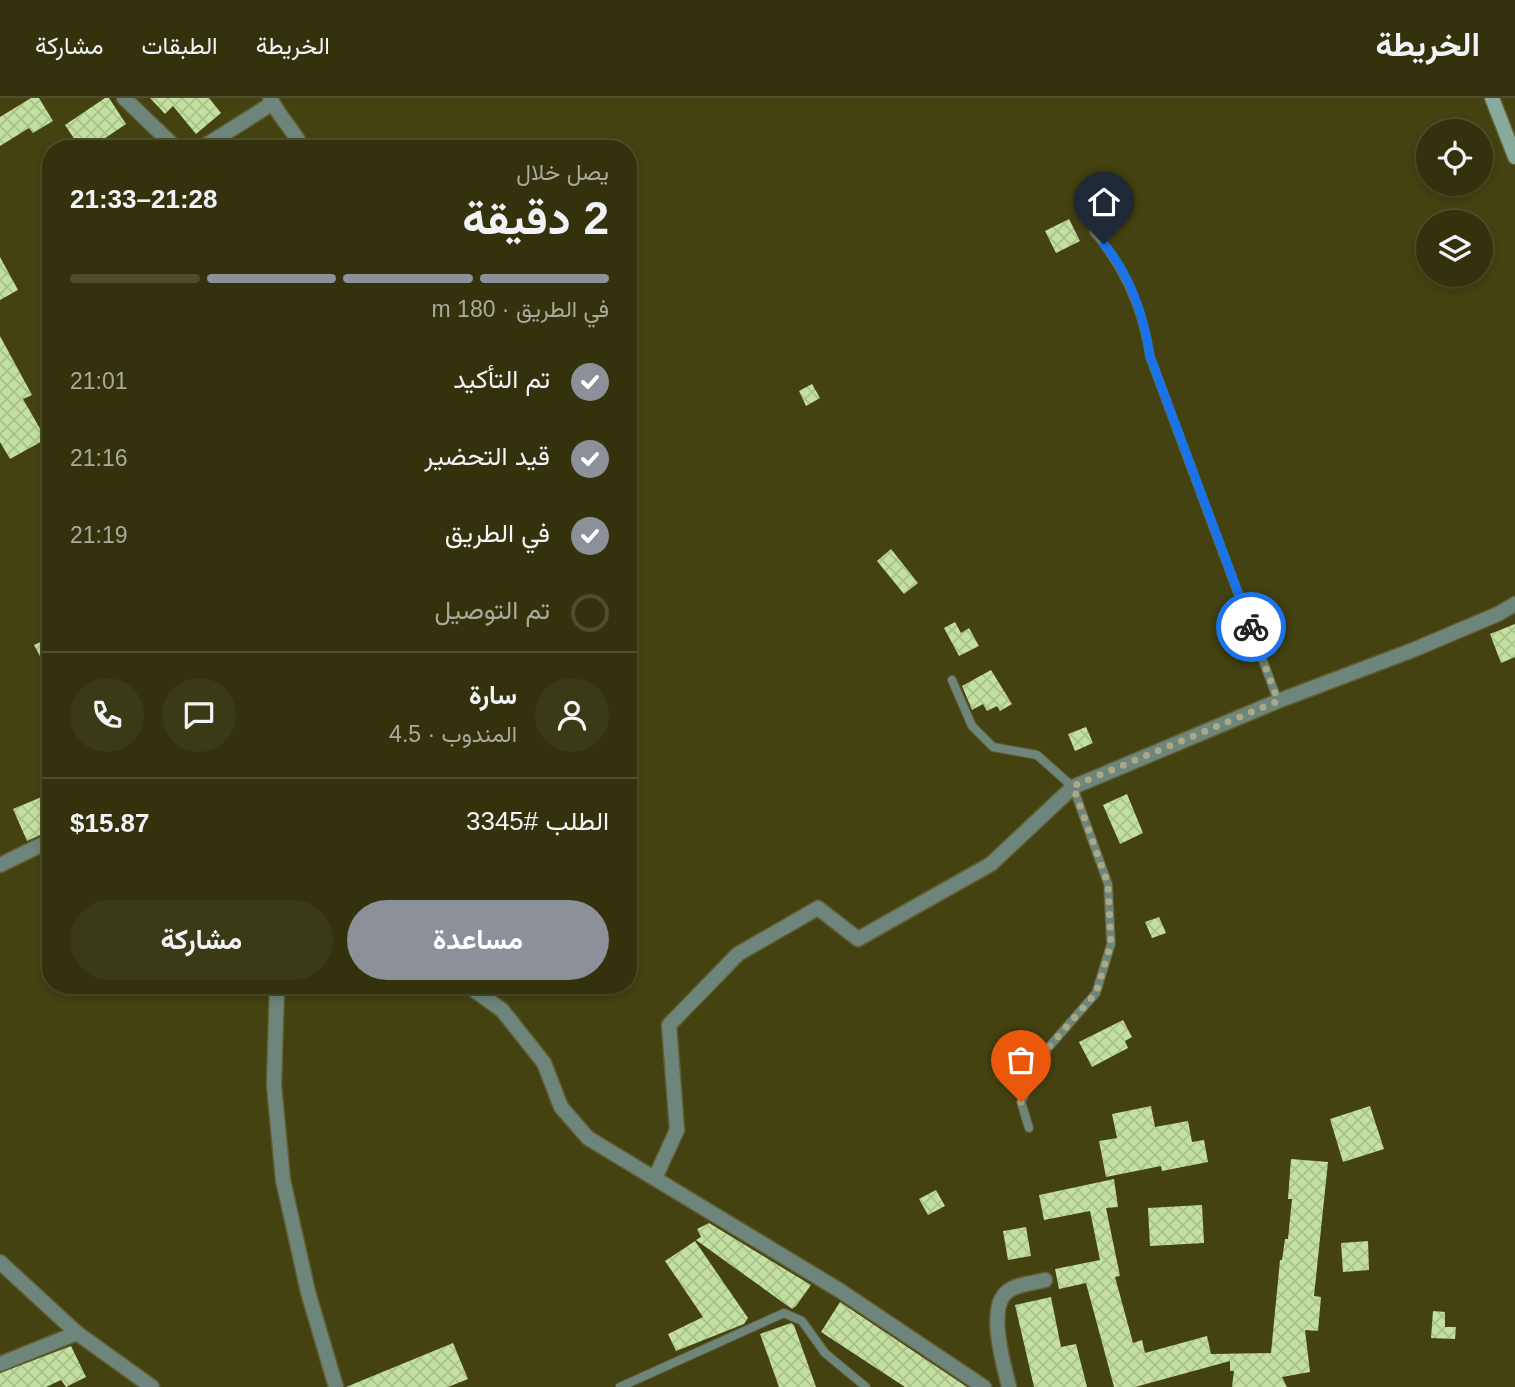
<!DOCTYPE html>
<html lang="ar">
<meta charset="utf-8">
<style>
:root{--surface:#33320d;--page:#3b3a16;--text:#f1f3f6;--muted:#a9aa9d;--line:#4e4d2e;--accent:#8c9099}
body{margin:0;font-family:Helvetica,Vazirmatn,sans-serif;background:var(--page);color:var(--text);direction:rtl;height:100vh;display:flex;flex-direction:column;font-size:26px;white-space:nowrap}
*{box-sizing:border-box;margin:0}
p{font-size:23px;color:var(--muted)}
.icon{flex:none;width:38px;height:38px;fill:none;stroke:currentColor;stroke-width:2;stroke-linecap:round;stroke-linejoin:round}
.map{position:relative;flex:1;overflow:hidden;direction:ltr}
.panel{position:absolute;left:42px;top:42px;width:595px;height:854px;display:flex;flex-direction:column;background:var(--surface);border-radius:28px;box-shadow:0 4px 10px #0003,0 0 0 2px var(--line);direction:rtl}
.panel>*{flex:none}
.buttons{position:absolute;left:1416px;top:21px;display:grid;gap:14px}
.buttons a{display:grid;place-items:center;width:77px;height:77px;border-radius:50%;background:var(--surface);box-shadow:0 4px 10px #0003,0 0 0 2px var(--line);font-size:35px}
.pin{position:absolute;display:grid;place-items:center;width:60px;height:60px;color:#fff;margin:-72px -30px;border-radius:50% 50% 50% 0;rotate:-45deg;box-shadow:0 0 7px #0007}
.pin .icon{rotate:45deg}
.courier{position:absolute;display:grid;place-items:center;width:70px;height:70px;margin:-35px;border:5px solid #1a73e8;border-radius:50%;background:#fff;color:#222;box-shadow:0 2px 9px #0007}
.summary em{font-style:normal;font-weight:700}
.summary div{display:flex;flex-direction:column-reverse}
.summary{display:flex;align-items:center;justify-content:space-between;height:119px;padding:0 28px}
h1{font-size:46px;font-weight:700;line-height:52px}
.bar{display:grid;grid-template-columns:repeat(4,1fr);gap:10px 7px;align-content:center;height:84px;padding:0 28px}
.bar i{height:9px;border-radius:5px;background:var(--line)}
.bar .current{background:var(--accent)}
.bar p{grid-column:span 4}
.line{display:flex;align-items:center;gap:18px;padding:0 28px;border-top:2px solid var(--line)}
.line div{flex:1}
.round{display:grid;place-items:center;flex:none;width:74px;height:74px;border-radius:37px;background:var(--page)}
ol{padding:0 28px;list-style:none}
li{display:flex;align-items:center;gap:21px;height:77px}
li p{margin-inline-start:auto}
li .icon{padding:7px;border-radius:50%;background:var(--accent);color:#fff;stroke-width:4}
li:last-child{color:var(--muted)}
li i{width:38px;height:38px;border:4px solid var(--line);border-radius:50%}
.cta{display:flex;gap:14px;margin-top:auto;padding:14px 28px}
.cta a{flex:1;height:80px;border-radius:42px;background:var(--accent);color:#fff;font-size:28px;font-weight:700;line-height:80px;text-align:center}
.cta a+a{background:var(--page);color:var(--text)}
header{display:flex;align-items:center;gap:42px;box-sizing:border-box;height:98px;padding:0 35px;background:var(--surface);border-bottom:2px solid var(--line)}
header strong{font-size:33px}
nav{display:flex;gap:38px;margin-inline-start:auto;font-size:24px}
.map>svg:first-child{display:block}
</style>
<header>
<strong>الخريطة</strong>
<nav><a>الخريطة</a><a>الطبقات</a><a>مشاركة</a></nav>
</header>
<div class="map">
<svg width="1515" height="1289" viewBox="0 0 1515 1289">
<defs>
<pattern id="building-cross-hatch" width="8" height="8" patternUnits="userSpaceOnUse" patternTransform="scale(1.75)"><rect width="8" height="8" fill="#c3e0a0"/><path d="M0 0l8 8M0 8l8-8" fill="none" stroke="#a9c18c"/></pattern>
</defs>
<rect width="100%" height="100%" fill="#444211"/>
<path fill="url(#building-cross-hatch)" d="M31,0h8l14,23 -20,12 -4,-5 -29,18v-29z
M105,0h4l17,26 -37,25h-8l-16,-24z
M150,0h59l12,15 -25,21 -23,-28 -8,8z
M1069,121l11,22 -24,12 -11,-22z
M0,159l18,33 -18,10z
M0,238l32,59 -9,4 23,40 -36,20 -10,-17z
M812,286l8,14 -14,8 -7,-15z
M891,451l27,34 -14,11 -27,-33z
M955,524l6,11 8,-5 10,18 -20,10 -15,-28z
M1515,526v33l-14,6 -11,-29z
M51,539v40l-17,-32z
M991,572l21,34 -12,7 -3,-5 -10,5 -4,-7 -11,6 -10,-24z
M1086,629l7,16 -18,8 -7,-17z
M51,695v37l-24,11 -14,-32z
M1127,696l16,39 -23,11 -17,-39z
M1159,819l7,16 -14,5 -7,-16z
M1123,922l9,17 -7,4 3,7 -36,19 -13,-25z
M1151,1008l4,21 33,-6 4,21 12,-2 4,22 -46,9 -1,-5 -55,11 -7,-36 18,-3 -5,-24z
M1370,1008l14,43 -41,13 -13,-43z
M1291,1061l37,3 -14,134 7,1 -3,34 -13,-1 5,42 -28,5 5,10h-55l2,-16h-4v-10l-95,26h-21l-28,-104 -27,6 -4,-20 45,-9 -10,-49 -46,9 -5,-25 75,-16 4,28 -12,1 14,68 -5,1 18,66 9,-3 3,13 62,-17 4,18 60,-1 9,-93h2l3,-21h3l4,-40h-4z
M936,1092l9,16 -17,9 -9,-16z
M1202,1107l2,38 -54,3 -2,-38z
M709,1125l102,62 -15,21 -4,3 -96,-69 5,-3 -4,-8z
M1026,1129l5,29 -23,4 -5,-29z
M695,1143l53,77 -4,6 -68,27 -8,-17 35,-17 -38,-56z
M1368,1143l1,29 -26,2 -2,-29z
M1051,1199l10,50 15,-3 11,43h-53l-19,-82z
M840,1204l127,85h-62l-84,-55z
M1433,1213l12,1v15h11l-1,12 -24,-1z
M791,1225l3,2 22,62h-37l-19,-53z
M453,1245l15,36 -20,8h-102z
M71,1248l15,31 -20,10 -5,-7 -15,7h-46v-14z"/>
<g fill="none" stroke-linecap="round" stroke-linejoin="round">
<defs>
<path id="lane" d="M1094,134c31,36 49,78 56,125l128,344
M952,582l20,46 21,21 44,8 36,32 35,97 3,60 -15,49 -48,55 -27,54 8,26
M620,1289l164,-74 18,8 23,32 41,34"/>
<path id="street" d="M124,0l53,51
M270,0c9,19 24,32 33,51
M200,51l73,-46
M0,767l51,-25
M277,887l-3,100 9,95 25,112 28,95
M287,887l4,2 45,-2
M467,887l35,25 42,53 17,44 27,31 251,152 145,97
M655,1080l22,-48 -8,-105 69,-71 80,-46 40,31 133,-75 82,-77 205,-86 135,-51 85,-36 17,-10
M0,1164l77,71 75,54
M0,1266l77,-31
M1009,1289c-5,-22 -23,-80 -1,-96 9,-7 26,-8 37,-11"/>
<path id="secondary" d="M1492,0l23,59"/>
</defs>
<use href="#lane" stroke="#605e32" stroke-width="10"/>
<use href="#street" stroke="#605e32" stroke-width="17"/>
<use href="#secondary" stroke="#605e32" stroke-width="17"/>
<use href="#lane" stroke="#6e857b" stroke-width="8"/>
<use href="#street" stroke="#6e857b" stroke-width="14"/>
<use href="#secondary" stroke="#86ab9c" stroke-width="14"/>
</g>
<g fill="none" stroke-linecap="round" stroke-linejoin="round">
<path stroke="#a9a987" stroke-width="7" stroke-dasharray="0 12.6" d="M1021,1004l27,-54 48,-55 15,-49 -3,-60 -35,-98 205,-85 -27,-74"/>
<path stroke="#1a73e8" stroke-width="9" d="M1104,146c26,31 40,73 46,112l101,271"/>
</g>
</svg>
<div class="buttons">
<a><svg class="icon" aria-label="locate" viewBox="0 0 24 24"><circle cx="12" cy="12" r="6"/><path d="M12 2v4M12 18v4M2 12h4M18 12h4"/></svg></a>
<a><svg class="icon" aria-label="layers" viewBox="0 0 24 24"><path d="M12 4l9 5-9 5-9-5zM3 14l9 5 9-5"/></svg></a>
</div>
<div class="pin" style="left:1021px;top:1004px;background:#ea580c"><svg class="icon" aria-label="bag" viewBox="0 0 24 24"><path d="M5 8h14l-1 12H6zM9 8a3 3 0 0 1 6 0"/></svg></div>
<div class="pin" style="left:1104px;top:146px;background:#1f2937"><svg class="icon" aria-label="home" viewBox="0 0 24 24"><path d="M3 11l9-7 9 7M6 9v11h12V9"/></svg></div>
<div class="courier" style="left:1251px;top:529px"><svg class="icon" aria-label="bike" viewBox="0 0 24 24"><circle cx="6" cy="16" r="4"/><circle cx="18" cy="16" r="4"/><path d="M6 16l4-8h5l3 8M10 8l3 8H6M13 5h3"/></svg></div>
<section class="panel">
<div class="summary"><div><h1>2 دقيقة</h1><p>يصل خلال</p></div><em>21:28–21:33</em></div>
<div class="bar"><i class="current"></i><i class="current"></i><i class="current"></i><i></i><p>في الطريق · 180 m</p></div>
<ol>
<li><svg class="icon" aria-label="check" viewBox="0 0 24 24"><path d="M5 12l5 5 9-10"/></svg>تم التأكيد<p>21:01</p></li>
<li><svg class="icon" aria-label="check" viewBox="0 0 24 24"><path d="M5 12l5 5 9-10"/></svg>قيد التحضير<p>21:16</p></li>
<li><svg class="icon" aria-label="check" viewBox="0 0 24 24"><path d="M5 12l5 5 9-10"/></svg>في الطريق<p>21:19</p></li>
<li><i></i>تم التوصيل</li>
</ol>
<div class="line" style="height:126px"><a class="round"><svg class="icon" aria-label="person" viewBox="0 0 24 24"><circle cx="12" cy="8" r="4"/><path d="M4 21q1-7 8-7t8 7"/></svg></a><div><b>سارة</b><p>المندوب · 4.5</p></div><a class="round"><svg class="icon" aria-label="chat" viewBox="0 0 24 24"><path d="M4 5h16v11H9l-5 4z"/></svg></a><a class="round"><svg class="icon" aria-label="phone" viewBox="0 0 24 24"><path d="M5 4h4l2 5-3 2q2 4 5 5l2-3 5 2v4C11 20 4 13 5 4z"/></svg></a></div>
<div class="line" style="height:91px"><div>الطلب #3345</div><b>$15.87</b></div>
<div class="cta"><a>مساعدة</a><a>مشاركة</a></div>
</section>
</div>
